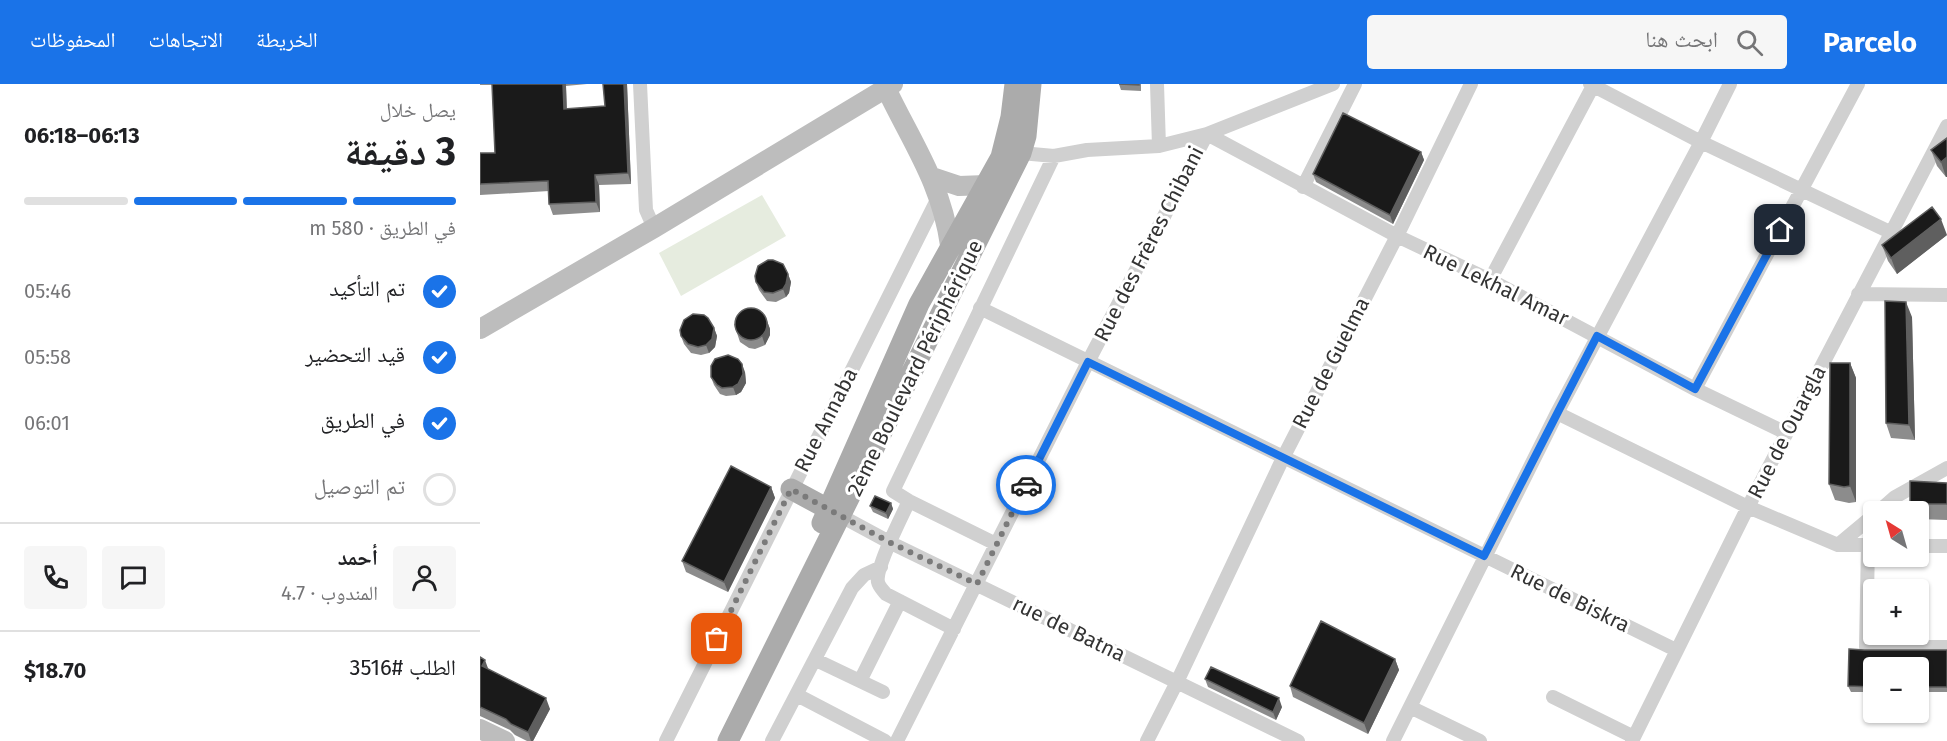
<!DOCTYPE html>
<html lang="ar">
<meta charset="utf-8">
<style>
:root{--surface:#fff;--page:#f6f6f6;--text:#202124;--muted:#757577;--line:#e0e0e0;--accent:#1a73e8}
body{margin:0;font-family:"Fira Sans","Noto Naskh Arabic",sans-serif;background:var(--page);color:var(--text);direction:rtl;height:100vh;display:flex;flex-direction:column;font-size:22px;white-space:nowrap}
*{box-sizing:border-box;margin:0}
p{font-size:20px;color:var(--muted)}
.icon{flex:none;width:33px;height:33px;fill:none;stroke:currentColor;stroke-width:2;stroke-linecap:round;stroke-linejoin:round}
.map{position:relative;flex:1;overflow:hidden;direction:ltr}
.side{display:flex;flex-direction:column;background:var(--surface);width:480px}
.side>*{flex:none}
.needle{width:39px;rotate:323deg}
.fabs{position:absolute;left:1383px;top:417px;display:grid;gap:12px}
.fabs a{display:grid;place-items:center;width:66px;height:66px;border-radius:6px;background:var(--surface);box-shadow:0 2px 4px #0004;font-size:30px}
.pin{position:absolute;display:grid;place-items:center;width:51px;height:51px;color:#fff;margin:-26px;border-radius:12px;box-shadow:0 3px 9px #0006}
.courier{position:absolute;display:grid;place-items:center;width:60px;height:60px;margin:-30px;border:4px solid #1a73e8;border-radius:50%;background:#fff;color:#222;box-shadow:0 2px 8px #0007}
.summary em{font-style:normal;font-weight:700}
.summary div{display:flex;flex-direction:column-reverse}
.summary{display:flex;align-items:center;justify-content:space-between;height:102px;padding:0 24px}
h1{font-size:39px;font-weight:700;line-height:45px}
.bar{display:grid;grid-template-columns:repeat(4,1fr);gap:9px 6px;align-content:center;height:72px;padding:0 24px}
.bar i{height:8px;border-radius:4px;background:var(--line)}
.bar .active{background:var(--accent)}
.bar p{grid-column:span 4}
.line{display:flex;align-items:center;gap:15px;padding:0 24px;border-top:2px solid var(--line)}
.line div{flex:1}
.round{display:grid;place-items:center;flex:none;width:63px;height:63px;border-radius:6px;background:var(--page)}
ol{padding:0 24px;list-style:none}
li{display:flex;align-items:center;gap:18px;height:66px}
li p{margin-inline-start:auto}
li .icon{padding:6px;border-radius:50%;background:var(--accent);color:#fff;stroke-width:4}
li:last-child{color:var(--muted)}
li i{width:33px;height:33px;border:3px solid var(--line);border-radius:50%}
header{display:flex;align-items:center;gap:36px;box-sizing:border-box;height:84px;padding:0 30px;background:var(--accent);color:#fff}
header strong{font-size:28px}
nav{display:flex;gap:33px;margin-inline-start:auto;font-size:21px}
.search{width:420px;height:54px;background:var(--page);display:flex;align-items:center;gap:15px;box-sizing:border-box;padding:0 21px;border-radius:6px;color:var(--muted);font-size:22px}
main{display:flex;flex:1;min-height:0}
.map>svg:first-child{display:block}
</style>
<header>
<strong>Parcelo</strong>
<div class="search"><svg class="icon" aria-label="search" viewBox="0 0 24 24"><circle cx="10" cy="10" r="6"/><path d="M15 15l6 6"/></svg>ابحث هنا</div>
<nav><a>الخريطة</a><a>الاتجاهات</a><a>المحفوظات</a></nav>
</header>
<main>
<div class="map">
<svg width="1467" height="657" viewBox="0 0 1467 657">
<rect width="100%" height="100%" fill="#fff"/>
<path fill="#e6ecdf" d="M282,111l24,41 -105,60 -22,-43z"/>
<g fill="none" stroke-linecap="round" stroke-linejoin="round">
<path stroke="#d0d0d0" stroke-width="14" d="M160,0l6,126 8,18
M677,0l2,62
M1110,0l111,58 189,90
M541,69l33,3 33,-6 72,-4 48,-12 126,-50
M823,103l52,-103
M1010,196l104,-196
M1378,210l89,1
M500,224l696,342
M1215,305l163,-305
M1077,329l191,94 90,38h36
M429,417c-7,15 -34,68 -31,81 1,5 5,8 8,12l68,35
M1398,428l17,-15 52,-29
M361,432l50,27 407,198
M516,460l-87,-43 -16,-10 161,-335
M1358,461l36,-30
M1388,461l-2,102h81
M1438,462h29
M336,576l67,32
M381,595l39,-78
M317,611l88,46
M1073,613l81,40
M930,623l70,34
M186,657l273,-545
M292,657l80,-153 12,-13 17,-8
M417,657l191,-379 119,-228 190,102 93,44 205,109 91,44
M667,657l30,-59 106,-224 114,-222 74,-152
M913,657l164,-328 144,-271 29,-58
M1152,657l116,-234 199,-381"/>
<path stroke="#bdbdbd" stroke-width="20" d="M404,0c26,56 57,97 66,161
M452,93l27,9 27,-1
M0,245l174,-101 239,-144
M0,645l25,12"/>
<path stroke="#ababab" stroke-width="21" d="M311,405l50,27
M342,439l97,-219 82,-147 10,-40 4,-33
M248,657l293,-588 5,-17 5,-52"/>
</g>
<path fill="#8c8c8c" d="M0,0h107l-21,2 1,23 38,-3 -2,-22h24l4,100 -32,1 1,27 -47,3 -4,-11v-13l-69,4v-42h15l-3,-68h-12z
M639,0h22v7l-20,-1z
M1467,54l-1,39 -9,-11 -6,-16z
M941,68l3,8 -31,64 -77,-42 -3,-8z
M1467,151l-50,39 -9,-13 -6,-16z
M308,190l3,8 -2,11 -3,4 -10,5 -9,-1 -8,-11 -3,-8z
M1432,233l3,123 -24,-2 -5,-15z
M287,237l3,8v6l-5,10 -10,4 -6,-1 -9,-6 -6,-18z
M234,244l3,8 -2,11 -6,6 -8,2 -10,-2 -7,-9 -3,-8z
M1370,279l6,15v124l-7,1 -14,-3 -6,-16z
M265,288l1,11 -5,9 -5,3 -10,1 -6,-2 -6,-9 -3,-8z
M1467,399v37l-29,-1v-7h-5l-3,-8z
M291,403l4,11 -47,94 -42,-20 -4,-11z
M411,419l2,6 -5,10 -15,-7 -3,-6z
M1384,566h83v42h-29v-24h-44v24h-23l-3,-6z
M0,573l8,12 62,40 -17,32h-6l-12,-6 -5,-5 -30,-14z
M915,575l4,11 -31,64 -75,-37 -3,-11z
M725,595l77,28 -6,13 -68,-33z"/>
<path fill="#5f5f5f" d="M83,0h3v2l1,34 -3,-11z
M144,0h3l4,100 -3,-11z
M941,68l3,8 -31,64 -3,-9z
M1467,73v20h-1l-5,-15z
M115,91l4,10 1,27 -4,-10z
M1461,135l6,16 -50,39 -6,-16z
M308,190l3,8 -2,11 -3,4 -3,-8z
M1426,218l6,15 3,123 -6,-15z
M287,237l3,8v6l-5,10 -3,-9z
M234,244l3,8 -2,11 -6,6 -3,-8z
M1370,279l6,15v124l-6,-16z
M262,280l3,8 1,11 -5,9 -5,3 -3,-8z
M291,403l4,11 -47,94 -4,-10z
M411,419l2,6 -5,10 -2,-6z
M915,575l4,11 -31,64 -4,-11z
M5,576l4,11 -7,-5z
M66,614l4,11 -17,32h-2l-3,-9z
M799,614l3,9 -6,13 -3,-8z"/>
<path fill="#1a1a1a" stroke="#5f5f5f" stroke-width="1.5" d="M12,0h71l1,25 41,-3 -2,-22h21l4,89 -33,2 1,27 -47,2 -1,-23 -68,3v-31h15z
M639,0h20v1z
M863,29l78,39 -31,63 -77,-41z
M1467,54v19l-6,5 -10,-12z
M1452,123l9,12 -50,39 -9,-13z
M288,176h5l10,4 5,10 -2,10 -3,5 -10,4 -9,-1 -8,-10 -1,-6 3,-10z
M1405,217l21,1 3,123 -23,-2z
M255 240a16 16 0 1 1 32 0a16 16 0 1 1-32 0Z
M213,230l11,1 4,3 6,10 -2,11 -6,6 -8,2 -10,-3 -7,-8 -1,-6 4,-10z
M248,271l10,4 4,5 1,10 -5,10 -5,3 -11,1 -5,-3 -6,-8v-11l4,-7z
M1350,279h20v123l-6,1 -15,-3z
M251,382l40,21 -47,95 -42,-21z
M1430,397l37,2v21h-37z
M395,412l16,7 -5,10 -16,-7z
M841,537l74,38 -31,64 -74,-37z
M1369,565l15,1h83v37h-29v-19h-44v19l-26,-1z
M0,573l5,3 -3,6 64,32 -18,34 -17,-8 -5,-5 -26,-12z
M731,583l68,31 -6,14 -68,-33z"/>
<g fill="none" stroke-linecap="round" stroke-linejoin="round">
<path stroke="#7a7a7a" stroke-width="6" stroke-dasharray="0 10.8" d="M237,555l74,-150 100,54 86,41 49,-99"/>
<path stroke="#1a73e8" stroke-width="8" d="M546,401l62,-123 396,194 113,-220 98,53 85,-159"/>
</g>
<g text-anchor="middle" stroke-width="6" stroke-linejoin="round" paint-order="stroke">
<g font-size="21" fill="#333" stroke="#fff">
<text transform="translate(669 160) rotate(-63)" y="7">Rue des Frères Chibani</text>
<text transform="translate(1016 201) rotate(26)" y="7">Rue Lekhal Amar</text>
<text transform="translate(851 279) rotate(-63)" y="7">Rue de Guelma</text>
<text transform="translate(435 284) rotate(-64)" y="7">2ème Boulevard Périphérique</text>
<text transform="translate(346 336) rotate(-63)" y="7">Rue Annaba</text>
<text transform="translate(1307 348) rotate(-63)" y="7">Rue de Ouargla</text>
<text transform="translate(1090 514) rotate(26)" y="7">Rue de Biskra</text>
<text transform="translate(589 545) rotate(26)" y="7">rue de Batna</text>
</g>
</g>
</svg>
<div class="fabs">
<a><svg class="needle" viewBox="-14 -14 28 28"><path d="M0-13l5 13h-10z" fill="#e53935"/><path d="M0 13l5-13h-10z" fill="#757577"/></svg></a>
<a>+</a>
<a>−</a>
</div>
<div class="pin" style="left:237px;top:555px;background:#ea580c"><svg class="icon" aria-label="bag" viewBox="0 0 24 24"><path d="M5 8h14l-1 12H6zM9 8a3 3 0 0 1 6 0"/></svg></div>
<div class="pin" style="left:1300px;top:146px;background:#1f2937"><svg class="icon" aria-label="home" viewBox="0 0 24 24"><path d="M3 11l9-7 9 7M6 9v11h12V9"/></svg></div>
<div class="courier" style="left:546px;top:401px"><svg class="icon" aria-label="car" viewBox="0 0 24 24"><path d="M5 17H2v-5l4-1 3-4h7l3 4 3 1v5h-3M9 17h6M6 11h13"/><circle cx="7" cy="17" r="2"/><circle cx="17" cy="17" r="2"/></svg></div>
</div>
<section class="side">
<div class="summary"><div><h1>3 دقيقة</h1><p>يصل خلال</p></div><em>06:13–06:18</em></div>
<div class="bar"><i class="active"></i><i class="active"></i><i class="active"></i><i></i><p>في الطريق · 580 m</p></div>
<ol>
<li><svg class="icon" aria-label="check" viewBox="0 0 24 24"><path d="M5 12l5 5 9-10"/></svg>تم التأكيد<p>05:46</p></li>
<li><svg class="icon" aria-label="check" viewBox="0 0 24 24"><path d="M5 12l5 5 9-10"/></svg>قيد التحضير<p>05:58</p></li>
<li><svg class="icon" aria-label="check" viewBox="0 0 24 24"><path d="M5 12l5 5 9-10"/></svg>في الطريق<p>06:01</p></li>
<li><i></i>تم التوصيل</li>
</ol>
<div class="line" style="height:108px"><a class="round"><svg class="icon" aria-label="person" viewBox="0 0 24 24"><circle cx="12" cy="8" r="4"/><path d="M4 21q1-7 8-7t8 7"/></svg></a><div><b>أحمد</b><p>المندوب · 4.7</p></div><a class="round"><svg class="icon" aria-label="chat" viewBox="0 0 24 24"><path d="M4 5h16v11H9l-5 4z"/></svg></a><a class="round"><svg class="icon" aria-label="phone" viewBox="0 0 24 24"><path d="M5 4h4l2 5-3 2q2 4 5 5l2-3 5 2v4C11 20 4 13 5 4z"/></svg></a></div>
<div class="line" style="height:78px"><div>الطلب #3516</div><b>$18.70</b></div>
</section>
</main>
